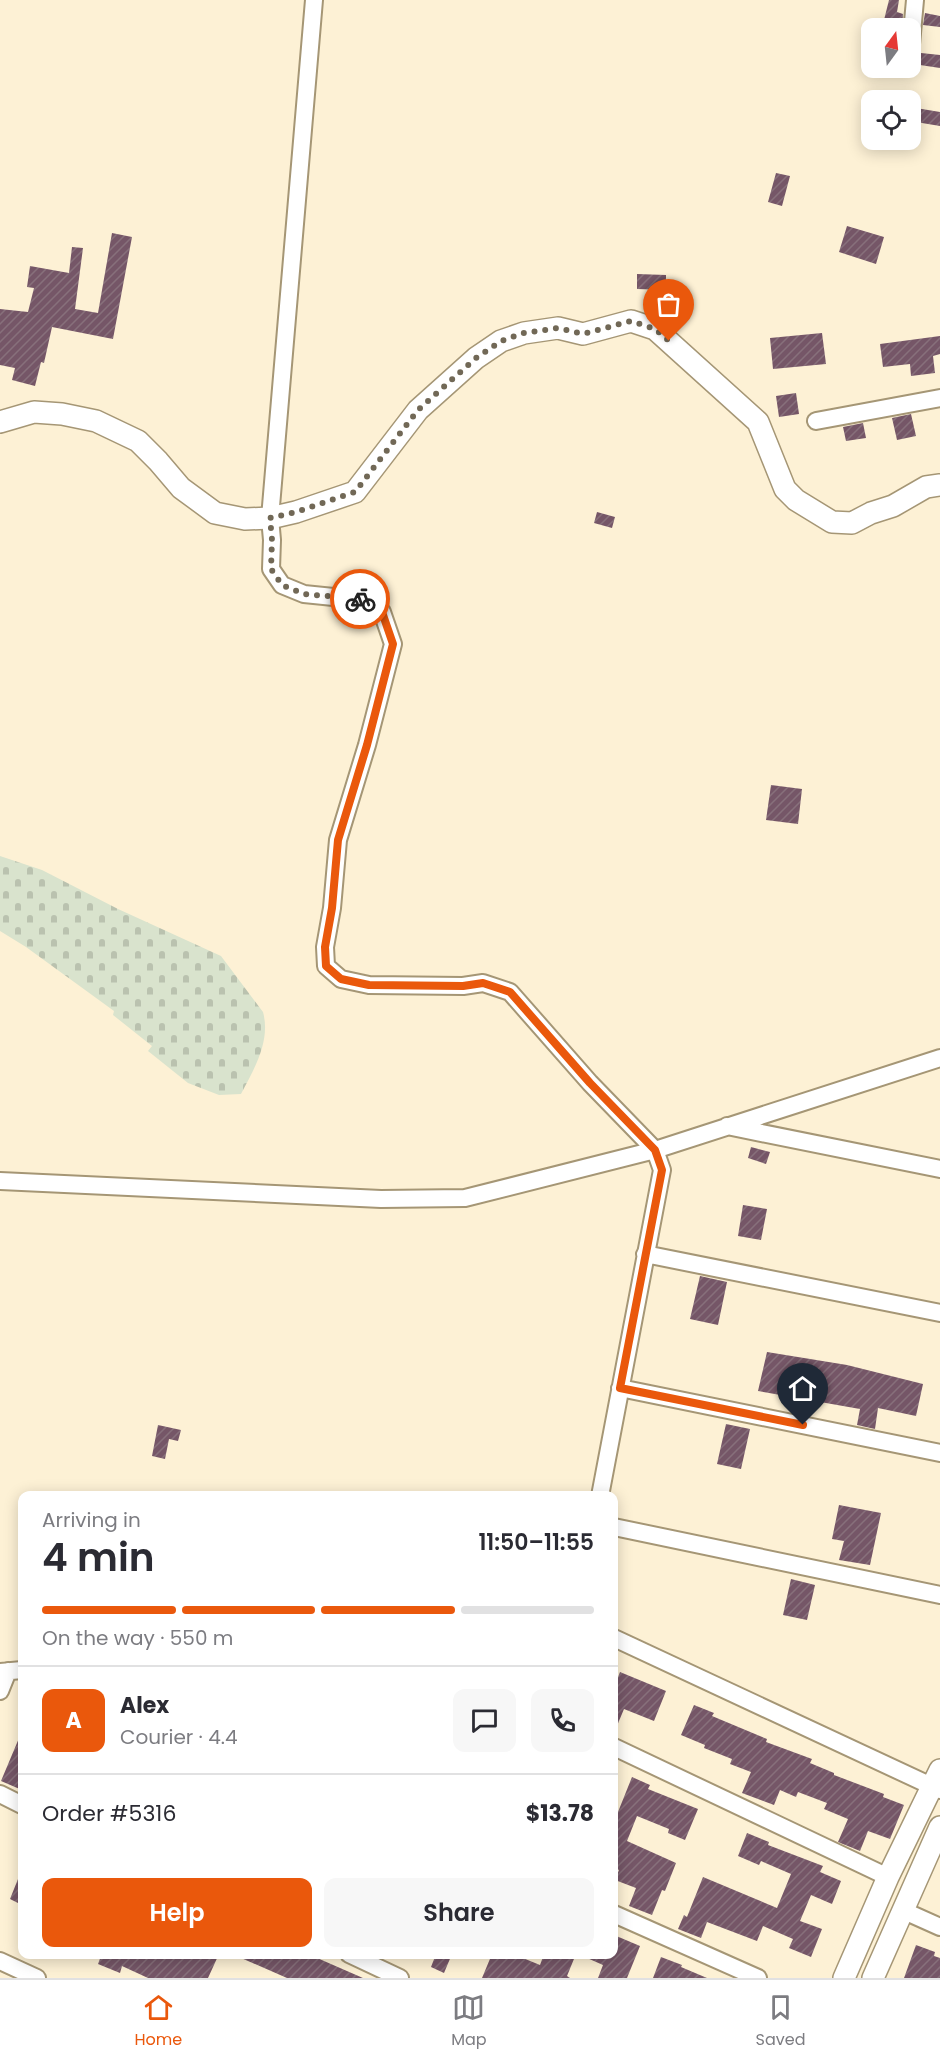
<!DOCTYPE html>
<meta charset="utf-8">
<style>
:root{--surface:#fff;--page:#f7f7f7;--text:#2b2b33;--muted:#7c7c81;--line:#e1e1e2;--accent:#ea580c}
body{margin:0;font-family:Poppins,sans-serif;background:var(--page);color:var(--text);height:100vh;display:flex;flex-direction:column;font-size:22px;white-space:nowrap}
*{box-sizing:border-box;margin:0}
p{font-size:20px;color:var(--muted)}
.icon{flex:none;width:33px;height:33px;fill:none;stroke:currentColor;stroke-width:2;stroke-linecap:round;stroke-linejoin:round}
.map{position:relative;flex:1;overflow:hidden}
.side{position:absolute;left:18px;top:1491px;width:600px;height:468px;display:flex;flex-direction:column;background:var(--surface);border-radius:12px;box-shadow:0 3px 15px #0003}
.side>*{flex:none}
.needle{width:39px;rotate:15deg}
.fabs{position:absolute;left:861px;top:18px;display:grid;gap:12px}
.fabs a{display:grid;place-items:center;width:60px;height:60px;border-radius:12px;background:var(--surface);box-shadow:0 3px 15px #0003;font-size:30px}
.pin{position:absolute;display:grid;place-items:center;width:51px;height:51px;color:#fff;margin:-62px -26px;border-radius:50% 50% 50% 0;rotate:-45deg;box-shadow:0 0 6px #0007}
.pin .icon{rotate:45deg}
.courier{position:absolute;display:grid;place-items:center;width:60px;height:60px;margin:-30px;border:4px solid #ea580c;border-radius:50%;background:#fff;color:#222;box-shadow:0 2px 8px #0007}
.headline em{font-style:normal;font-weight:600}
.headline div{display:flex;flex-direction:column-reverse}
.headline{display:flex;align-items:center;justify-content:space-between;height:102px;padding:0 24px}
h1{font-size:39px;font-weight:600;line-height:45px}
.bar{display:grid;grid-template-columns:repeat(4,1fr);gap:9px 6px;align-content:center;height:72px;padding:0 24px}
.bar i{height:8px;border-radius:4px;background:var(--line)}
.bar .current{background:var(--accent)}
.bar p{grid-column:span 4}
.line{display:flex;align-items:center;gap:15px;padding:0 24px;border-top:2px solid var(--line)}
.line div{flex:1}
.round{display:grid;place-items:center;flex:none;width:63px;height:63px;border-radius:12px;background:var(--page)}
.action{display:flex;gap:12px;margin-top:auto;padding:12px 24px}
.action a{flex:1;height:69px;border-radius:12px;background:var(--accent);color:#fff;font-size:24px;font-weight:600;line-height:69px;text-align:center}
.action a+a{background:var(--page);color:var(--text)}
.tab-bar{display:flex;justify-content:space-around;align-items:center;height:84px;border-top:2px solid var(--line);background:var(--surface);font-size:16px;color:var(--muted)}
.tab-bar a{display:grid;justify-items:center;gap:3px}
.tab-bar .current{color:var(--accent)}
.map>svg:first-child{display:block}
</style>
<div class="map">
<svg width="940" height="1978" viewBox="0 0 940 1978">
<defs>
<pattern id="cemetery-stones" width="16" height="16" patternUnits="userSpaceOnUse" patternTransform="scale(1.5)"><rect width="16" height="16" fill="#d9e3cd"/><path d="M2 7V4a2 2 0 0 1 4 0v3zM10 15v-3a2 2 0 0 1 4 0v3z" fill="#bac2af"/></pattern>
<pattern id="building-hatch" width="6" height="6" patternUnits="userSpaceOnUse" patternTransform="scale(1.5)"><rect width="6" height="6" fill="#755667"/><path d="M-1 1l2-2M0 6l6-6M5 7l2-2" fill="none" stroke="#87707b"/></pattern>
</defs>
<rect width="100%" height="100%" fill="#fdf1d5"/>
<path fill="url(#cemetery-stones)" d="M0,856l42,14 76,39 103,47 42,56c8,29 -9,57 -22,82l-22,1 -31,-12 -40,-32 4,-5 -39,-31 1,-4 -88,-64 -26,-16z"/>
<path fill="url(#building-hatch)" d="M889,0h10l-2,12 6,2 -1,14h-20z
M925,13l15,3v11l-17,-2z
M921,53l19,2v13l-20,-3z
M910,107l30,5v14l-30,-5z
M776,173l14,3 -8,30 -14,-4z
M847,226l37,11 -8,27 -37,-12z
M112,233l20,4 -19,102 -61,-12 -8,36 -3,-1 -6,24 -23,-6 3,-12 -15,-3v-56l28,3 6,-24 -7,-1 3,-21 39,7 3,-26 11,1 -8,61 23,4z
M637,274l29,1v15l-29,-1z
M822,333l4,31 -53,5 -3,-31z
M940,336v18l-7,2 2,17 -24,3 -1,-12 -27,3 -3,-23z
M796,393l3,21 -20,3 -3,-21z
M911,414l5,22 -19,4 -5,-22z
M863,423l3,15 -20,3 -3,-14z
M597,512l18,5 -3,11 -18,-5z
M771,785l31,4 -4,35 -32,-4z
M751,1147l19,5 -4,12 -18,-6z
M743,1205l24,4 -6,31 -23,-4z
M700,1276l27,6 -9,43 -28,-6z
M767,1352l80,13 76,19 -7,32 -38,-8 -3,21 -18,-4 3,-16 -102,-18z
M726,1424l24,5 -9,40 -24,-5z
M158,1425l23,5 -3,11 -9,-2 -4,20 -13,-3z
M839,1505l42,8 -11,52 -31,-5 5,-19 -12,-2z
M791,1579l24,6 -8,35 -24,-5z
M620,1672l46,19 -12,30 -30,-12 -10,24v-45z
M694,1705l20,8 -2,3 55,23 -1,3 46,17 -2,4 24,10v2l50,19 -1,3 21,8 -14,34 -22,-8 -8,20 -22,-9 10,-23 -24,-10 3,-6 -29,-11 -2,5 -16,-7 -6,15 -32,-12 9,-21 -21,-8 2,-5 -28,-11 1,-3 -24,-10z
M22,1731v59l-21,-9z
M632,1777l18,8 -2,4 50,20 -13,31 -17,-7 1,-4 -32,-13 -10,25 49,22 -11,28 -3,-1 -10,25 -23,-9 7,-18 -21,-8 4,-10 -5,-3v-45z
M747,1833l22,9 -1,3 55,21 -3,6 21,9 -9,23 -21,-9 -11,26 22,8 -11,28 -22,-9 4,-9 -30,-13 -6,15 -50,-19 -6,16 -23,-9 6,-14 3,2 16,-40 74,31 14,-34 -30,-13 -2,4 -21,-9z
M22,1869v36l-12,-6z
M614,1935l26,11 -13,32h-29l5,-13 -25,-11h36z
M916,1945l19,7 -1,4 6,2v20h-36z
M97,1954h122l-11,24h-60l-26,-12 -2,7 -22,-9 3,-8z
M232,1954h76l55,24h-76z
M436,1954h16l-8,19 -13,-6z
M492,1954h21l27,11 4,-11h32l-9,22 3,2h-88z
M661,1957l21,8 -1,2 26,11h-54z"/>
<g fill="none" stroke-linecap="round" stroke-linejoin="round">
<defs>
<path id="minor" d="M314,0l-44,518 2,22 -1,29 11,16 22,9 59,6 19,12 11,32 -26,101 -29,95 -6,68 -7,39 1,19 15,13 28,6 94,1 20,-3 27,9 80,91 65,67 7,20 -62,326
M911,44l4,-44
M816,421l124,-23
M727,1126l213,43
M0,1181l381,18 84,-1 190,-48 285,-92
M645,1254l295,59
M620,1388l320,65
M614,1527l326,68
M614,1638l326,152
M0,1672l22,-2
M0,1691l8,-20
M614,1747l274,130
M0,1794l22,11
M902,1910l38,17
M614,1914l144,64
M349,1954l51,24
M0,1961l37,17"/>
<path id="tertiary" d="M0,422l34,-10 28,2 34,7 42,20 20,20 23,27 34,25 30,6 25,-1 26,-6 59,-20 63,-82 58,-52 25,-17 23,-8 34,-5 25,6 48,-13 24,8 103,93 27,67 11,11 36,22 20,1 19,-10 22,-7 33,-19 14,-2
M844,1978l44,-101 52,-107
M873,1978l67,-151"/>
</defs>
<use href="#minor" stroke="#a59675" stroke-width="20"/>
<use href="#tertiary" stroke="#a59675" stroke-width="24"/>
<use href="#minor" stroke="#fff" stroke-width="16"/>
<use href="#tertiary" stroke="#fff" stroke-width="21"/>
</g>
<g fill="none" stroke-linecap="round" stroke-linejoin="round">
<path stroke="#716856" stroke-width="6" stroke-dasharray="0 10.8" d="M360,599l-56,-5 -22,-9 -11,-16 1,-29 -2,-22 26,-6 59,-20 63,-82 58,-52 25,-17 23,-8 34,-5 25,6 48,-13 24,8 14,12"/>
<path stroke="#ea580c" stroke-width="8" d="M360,599l22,13 11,32 -26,101 -29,95 -6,68 -7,39 1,19 15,13 28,6 94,1 20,-3 27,9 80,91 65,67 7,20 -42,218 183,37"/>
</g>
</svg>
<div class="fabs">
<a><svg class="needle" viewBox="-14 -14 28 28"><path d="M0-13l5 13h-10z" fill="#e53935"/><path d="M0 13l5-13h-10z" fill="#7c7c81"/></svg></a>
<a><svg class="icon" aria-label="locate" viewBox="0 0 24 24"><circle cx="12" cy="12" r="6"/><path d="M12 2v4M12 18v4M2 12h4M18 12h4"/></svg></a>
</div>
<div class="pin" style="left:669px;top:341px;background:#ea580c"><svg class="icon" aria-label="bag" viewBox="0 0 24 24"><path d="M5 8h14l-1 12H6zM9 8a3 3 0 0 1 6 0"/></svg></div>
<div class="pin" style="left:803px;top:1425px;background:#1f2937"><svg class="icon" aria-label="home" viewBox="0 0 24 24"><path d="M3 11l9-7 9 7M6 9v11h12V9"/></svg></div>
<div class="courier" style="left:360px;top:599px"><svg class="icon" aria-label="bike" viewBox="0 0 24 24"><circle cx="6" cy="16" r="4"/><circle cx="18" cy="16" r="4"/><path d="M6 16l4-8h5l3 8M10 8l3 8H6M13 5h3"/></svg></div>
<section class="side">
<div class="headline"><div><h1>4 min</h1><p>Arriving in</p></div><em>11:50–11:55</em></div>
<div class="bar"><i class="current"></i><i class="current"></i><i class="current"></i><i></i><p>On the way · 550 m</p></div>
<div class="line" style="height:108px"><b class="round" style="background:var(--accent);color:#fff">A</b><div><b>Alex</b><p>Courier · 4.4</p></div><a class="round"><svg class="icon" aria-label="chat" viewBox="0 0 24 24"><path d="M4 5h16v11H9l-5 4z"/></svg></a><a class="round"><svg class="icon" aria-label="phone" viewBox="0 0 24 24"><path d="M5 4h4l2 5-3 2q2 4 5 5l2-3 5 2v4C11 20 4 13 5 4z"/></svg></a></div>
<div class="line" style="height:78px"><div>Order #5316</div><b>$13.78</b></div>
<div class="action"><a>Help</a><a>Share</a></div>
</section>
</div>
<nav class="tab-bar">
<a class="current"><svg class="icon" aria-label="home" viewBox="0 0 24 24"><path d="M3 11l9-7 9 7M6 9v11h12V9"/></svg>Home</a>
<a><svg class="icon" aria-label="map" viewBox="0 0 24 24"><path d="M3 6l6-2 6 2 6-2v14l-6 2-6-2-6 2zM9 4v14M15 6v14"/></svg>Map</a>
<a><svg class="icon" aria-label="saved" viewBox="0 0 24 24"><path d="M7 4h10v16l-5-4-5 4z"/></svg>Saved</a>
</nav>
